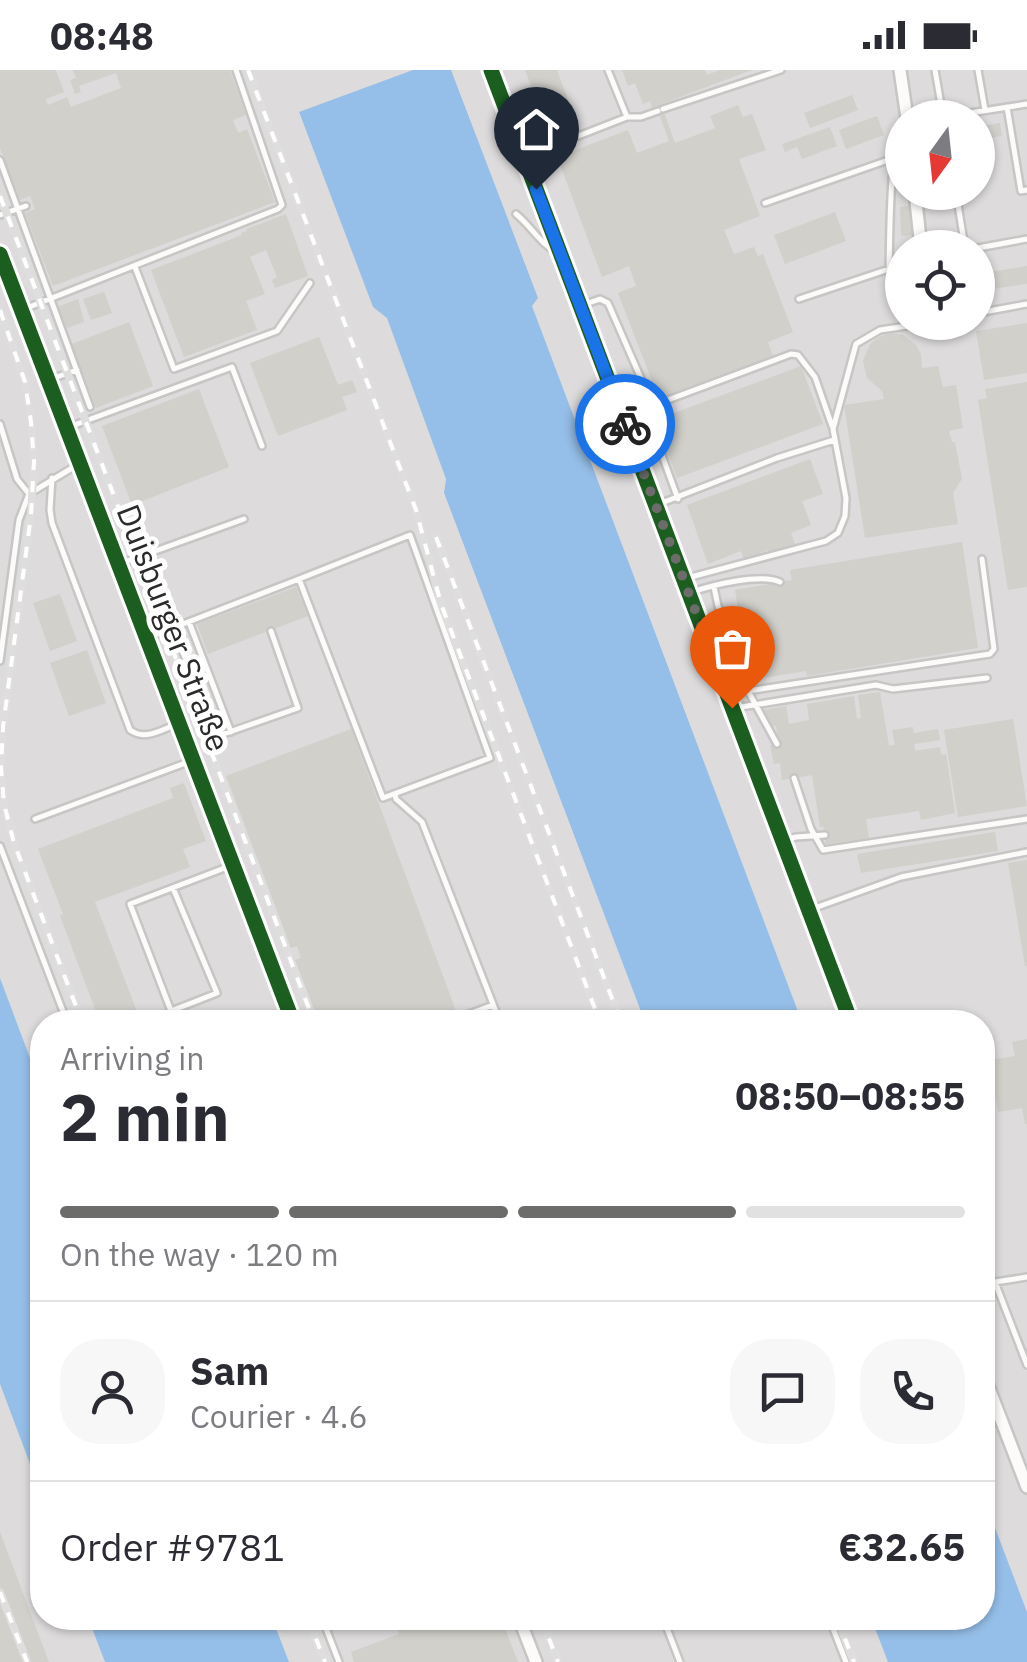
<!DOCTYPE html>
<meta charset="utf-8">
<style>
:root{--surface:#fff;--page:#f7f7f7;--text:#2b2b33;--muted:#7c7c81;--line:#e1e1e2;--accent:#6c6c6a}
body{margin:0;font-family:"IBM Plex Sans",sans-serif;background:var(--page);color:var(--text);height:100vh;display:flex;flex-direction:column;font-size:38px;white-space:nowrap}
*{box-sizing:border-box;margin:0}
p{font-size:32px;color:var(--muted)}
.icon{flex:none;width:55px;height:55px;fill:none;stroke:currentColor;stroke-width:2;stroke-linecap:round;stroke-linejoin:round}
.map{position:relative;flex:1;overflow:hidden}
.drawer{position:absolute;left:30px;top:940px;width:965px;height:620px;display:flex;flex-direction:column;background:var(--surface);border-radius:40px;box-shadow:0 2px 8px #0004}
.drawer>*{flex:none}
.needle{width:65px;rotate:195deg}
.fabs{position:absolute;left:885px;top:30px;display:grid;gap:20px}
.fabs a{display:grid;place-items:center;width:110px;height:110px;border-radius:50%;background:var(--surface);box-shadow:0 2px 8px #0004;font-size:50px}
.pin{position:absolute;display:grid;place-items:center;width:85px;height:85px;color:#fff;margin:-102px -42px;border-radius:50% 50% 50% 0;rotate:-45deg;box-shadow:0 0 10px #0007}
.pin .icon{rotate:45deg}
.courier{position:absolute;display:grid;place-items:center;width:100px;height:100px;margin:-50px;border:8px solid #1a73e8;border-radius:50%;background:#fff;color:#222;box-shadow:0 2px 12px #0007}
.head em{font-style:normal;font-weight:700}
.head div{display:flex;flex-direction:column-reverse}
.head{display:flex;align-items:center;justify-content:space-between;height:170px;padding:0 30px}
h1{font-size:65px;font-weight:700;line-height:75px}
.bar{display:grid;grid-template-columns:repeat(4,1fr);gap:15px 10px;align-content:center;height:120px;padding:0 30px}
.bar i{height:12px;border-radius:8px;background:var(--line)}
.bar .selected{background:var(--accent)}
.bar p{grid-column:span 4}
.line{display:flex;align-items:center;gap:25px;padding:0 30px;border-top:2px solid var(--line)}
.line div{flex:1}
.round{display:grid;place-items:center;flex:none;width:105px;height:105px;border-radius:40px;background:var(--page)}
.status{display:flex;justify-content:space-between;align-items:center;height:70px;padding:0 50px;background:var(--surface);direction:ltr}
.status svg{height:28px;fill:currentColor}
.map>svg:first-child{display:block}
</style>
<div class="status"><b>08:48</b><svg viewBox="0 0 49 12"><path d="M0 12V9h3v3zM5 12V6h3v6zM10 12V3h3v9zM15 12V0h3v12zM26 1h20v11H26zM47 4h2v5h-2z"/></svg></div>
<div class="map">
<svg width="1027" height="1592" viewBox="0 0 1027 1592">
<rect width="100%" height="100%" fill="#e8e7e0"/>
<path fill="#dddbdb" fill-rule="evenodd" d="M0,0h413l-114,43 74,194 14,10 59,162 -2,15 201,528h-603v68l-42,-112z
M451,0h576v1542l-44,-116 -1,-474h-180l-270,-716 5,-8zM902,48h76v74h-76zM902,178h76v74h-76z
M0,1314l42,112v122h46l17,44h-105z
M272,1548h599l17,44h-599z"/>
<path fill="#95bee8" d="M413,0h38l87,228 -6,8 270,716h-157l-201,-529 2,-14 -59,-161 -14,-11 -74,-195z
M0,908l42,112v406l-42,-112z
M983,1426l44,116v50h-139l-17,-44h111z
M88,1548h184l17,44h-184z"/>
<path fill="#d1d0cb" d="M0,0h56l8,22 -18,7 2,6 19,-8 4,10 50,-19 -5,-15 -37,13 2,6 -6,2 -5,-14 6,-2 -3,-8h157l16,45 -13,5 5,13 9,-4 28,73 -222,84 -28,-73 10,-4 -5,-13 -10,4 -20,-52z
M525,0h32l13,35 -28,11z
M622,0h83l2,5 13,-5h32l-91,34 14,39 40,-15 -5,-12 28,-11 5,12 9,-3 14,36 -27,9 21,57 -36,14 10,24 20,-7 4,9 5,-2 30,78 -25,10 5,14 -114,43 -41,-106 18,-7 -7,-20 -27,11 -46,-123 16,-6 1,3 55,-21 9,23 32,-12 -13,-35 -4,2 -2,-7 -7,3 -8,-21 -7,3z
M852,25l6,15 -48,18 -6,-15z
M569,40l3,9 -5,2 3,7 -23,9 -6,-16z
M877,46l7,19 -38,14 -7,-19z
M1000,53l2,13 -24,4v-13z
M830,57l7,19 -35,13 -5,-12 -12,5 -3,-8z
M909,136l3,29 -11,1 -1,-29z
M835,142l11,29 -61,23 -11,-29z
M286,144l22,62 -33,12 -3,-8 5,-3 -11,-27 -16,7 15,37 -19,7 11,29 -73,27 -33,-87 91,-35 -1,-2 6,-2 -1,-2z
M1027,196v18l-49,7v-17z
M104,222l8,21 -21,7 -8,-21z
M78,229l6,23 -17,6 -10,-21z
M129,252l24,64 -57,22 -24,-64z
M1027,253v50l-43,7 -8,-49z
M891,263l12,2 13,10 5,9 1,14 16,-2 5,21 13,-2 7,43 -14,3 3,11h3l7,37 -9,14 5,31 -93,14 -21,-133 40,-6 -2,-8 -15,-13 -4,-17 7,-17 9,-7z
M319,267l19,48 14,-5 5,12 -15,5 5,13 -69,26 -28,-73z
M801,296l22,58 -146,54 -22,-58z
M1027,312v205l-19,3 -30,-190 9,-2 -2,-9z
M199,319l30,78 -97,38 -30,-79z
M810,389l13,35 -21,7 9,24 -20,8 4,11 -26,10 -1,-4 -24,9 -3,-8 -33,13 -21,-59z
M962,472l16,106 -171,28 -1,-5 -56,9 -5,-32 -3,1 -2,-9h3l-8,-50 57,-10 -2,-10z
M296,517l12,29 -100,38 -11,-30z
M60,524l17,47 -27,10 -17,-48z
M87,580l19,53 -37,13 -19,-53z
M880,622l9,54 6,-1 -3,-15 21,-3 1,6 24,-4 2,11 -26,4 1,7 25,-4 1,8 5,-1 9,59 -34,7 -2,-9 -53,8 3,19 -43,6 -3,-18 -3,1 -8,-52 -30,5 -2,-17 -6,1 -4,-19 9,-1 -3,-18h-4l-9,-16 23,-4 3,18 20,-4 -2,-16 47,-8 3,23 4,-1 -3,-23z
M1013,649l14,87 -69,11 -14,-87z
M351,659l105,282 -32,11h-105l-24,-62 6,-2 -4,-12 -6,2 -65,-172z
M184,713l22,58 -23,8 7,18 -95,35 46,120h-41l-40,-106 3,-2 -25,-65 135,-51 -3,-10z
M995,762l3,19 -137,22 -4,-19z
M1027,790v106h-2l-17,-103z
M1027,969v85h-2l-3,-16 -24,4 -8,-52 25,-4 -3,-14z
M0,1462l49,130h-49z
M393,1548h108l17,44h-164l-3,-10 48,-18z"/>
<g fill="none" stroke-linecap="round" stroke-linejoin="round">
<defs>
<path id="lane" d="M608,0l19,47h14l17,-6
M935,0l8,46
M978,0l7,40
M1007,37l14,84 6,-1
M663,39l118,-39
M938,48l89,-14
M527,86l100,-39
M0,90l90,247
M956,122l9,56
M765,133l129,-45
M516,144c15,12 24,30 41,38
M0,145l26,-9
M978,178l49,-9
M135,197l39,102 103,-38 33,-48
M799,229l90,-30c1,-29 0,-120 13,-140
M583,235l17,-6 8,4 45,103
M24,239l254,-100 4,-4 -46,-135
M978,243l49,-9
M51,309l26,-9
M645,339l33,90
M625,346l166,-62 7,1 17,22 17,49
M0,354l17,55 12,15
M69,357l163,-60 30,79
M641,389l20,-7
M52,408l-2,32 2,13 78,207c15,11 31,0 47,-6
M659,434l118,-46 57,-18
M122,493l122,-44
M687,508l139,-37 12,-8 7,-17 1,-18 -13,-69 23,-85 24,-14 47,-7
M714,517l4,19 14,34 11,52
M692,522c21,-7 68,-19 88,-10
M189,552l42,110
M174,558l41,109 83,-29 -27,-77
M147,568l152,-59 84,219 107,-40 -80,-223 -111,44
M0,591l19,-141 10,-26 48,-29
M748,621l29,53
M728,624l262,-40 4,-5 -12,-90
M735,638l141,-23 17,4 94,-11
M794,708l17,51 12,21 204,-31
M395,724l1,5 26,23 78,200
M35,749l156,-58
M785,770l11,-3 29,-2
M0,776l67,176
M173,818l44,105 -46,18 -41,-107 100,-38
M812,839l89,-32 126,-25
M448,952l45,-17
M1027,1207l-32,5 32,83
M322,1548l17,44
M663,1548l17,44
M829,1548l17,44"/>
<path id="street" d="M491,0l360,952
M900,0l7,48
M915,122l6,56
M0,184l293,768
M929,252v1
M982,1300l45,117
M519,1548l17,44"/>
</defs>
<use href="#lane" stroke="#c6c6c5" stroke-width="10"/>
<use href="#street" stroke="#c6c6c5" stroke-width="16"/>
<use href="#lane" stroke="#fcfbfa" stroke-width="5"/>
<use href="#street" stroke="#fcfbfa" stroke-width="11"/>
<defs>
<path id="rail" d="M248,0l168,440 25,94 159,418
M0,126l314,826
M0,240l25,72 6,40 3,39 -3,54 -28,212 -2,41 3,36 10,39 68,179
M436,467l185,485
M0,1522l27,70
M308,1548l17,44
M541,1548l17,44
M837,1548l17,44"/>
</defs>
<use href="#rail" stroke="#dedede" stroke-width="8"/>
<use href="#rail" stroke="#fff" stroke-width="4" stroke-dasharray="11" stroke-linecap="butt"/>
<defs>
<path id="cycleway" d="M491,0l360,952
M0,184l293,768"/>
</defs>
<use href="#cycleway" stroke="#fff" stroke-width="21"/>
<use href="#cycleway" stroke="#1b5e20" stroke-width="15"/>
</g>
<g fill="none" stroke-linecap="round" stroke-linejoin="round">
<path stroke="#6c6c6a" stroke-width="10" stroke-dasharray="0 18" d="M625,354l107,284"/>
<path stroke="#1a73e8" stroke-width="12" d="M536,119l89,235"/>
</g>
<g text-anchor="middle" stroke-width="10" stroke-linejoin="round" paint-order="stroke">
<g font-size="32" fill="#2a2a2a" stroke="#fff">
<text transform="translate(173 558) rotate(69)" y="11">Duisburger Straße</text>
</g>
</g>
</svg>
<div class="fabs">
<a><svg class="needle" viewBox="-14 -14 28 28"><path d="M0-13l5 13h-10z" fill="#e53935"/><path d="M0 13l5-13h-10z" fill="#7c7c81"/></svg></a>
<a><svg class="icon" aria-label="locate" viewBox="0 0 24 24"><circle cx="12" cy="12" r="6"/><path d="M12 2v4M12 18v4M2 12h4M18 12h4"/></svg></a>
</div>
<div class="pin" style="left:732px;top:638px;background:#ea580c"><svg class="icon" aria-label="bag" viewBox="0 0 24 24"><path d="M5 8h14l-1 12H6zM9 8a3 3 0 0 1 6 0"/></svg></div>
<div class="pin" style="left:536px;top:119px;background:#1f2937"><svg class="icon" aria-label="home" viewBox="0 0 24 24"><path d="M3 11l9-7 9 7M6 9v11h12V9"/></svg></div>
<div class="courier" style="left:625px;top:354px"><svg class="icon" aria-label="bike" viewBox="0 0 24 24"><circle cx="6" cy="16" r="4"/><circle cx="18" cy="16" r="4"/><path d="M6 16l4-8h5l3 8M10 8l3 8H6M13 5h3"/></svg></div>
<section class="drawer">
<div class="head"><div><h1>2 min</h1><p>Arriving in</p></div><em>08:50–08:55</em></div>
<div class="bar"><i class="selected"></i><i class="selected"></i><i class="selected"></i><i></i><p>On the way · 120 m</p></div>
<div class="line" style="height:180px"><a class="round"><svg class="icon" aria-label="person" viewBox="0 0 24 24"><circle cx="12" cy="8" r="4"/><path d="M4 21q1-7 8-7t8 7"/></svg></a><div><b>Sam</b><p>Courier · 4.6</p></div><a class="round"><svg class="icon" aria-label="chat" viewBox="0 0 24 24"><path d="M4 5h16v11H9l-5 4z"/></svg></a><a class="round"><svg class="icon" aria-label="phone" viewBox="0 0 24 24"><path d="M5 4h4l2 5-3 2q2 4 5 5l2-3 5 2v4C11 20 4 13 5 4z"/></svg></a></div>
<div class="line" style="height:130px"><div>Order #9781</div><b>€32.65</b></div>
</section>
</div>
